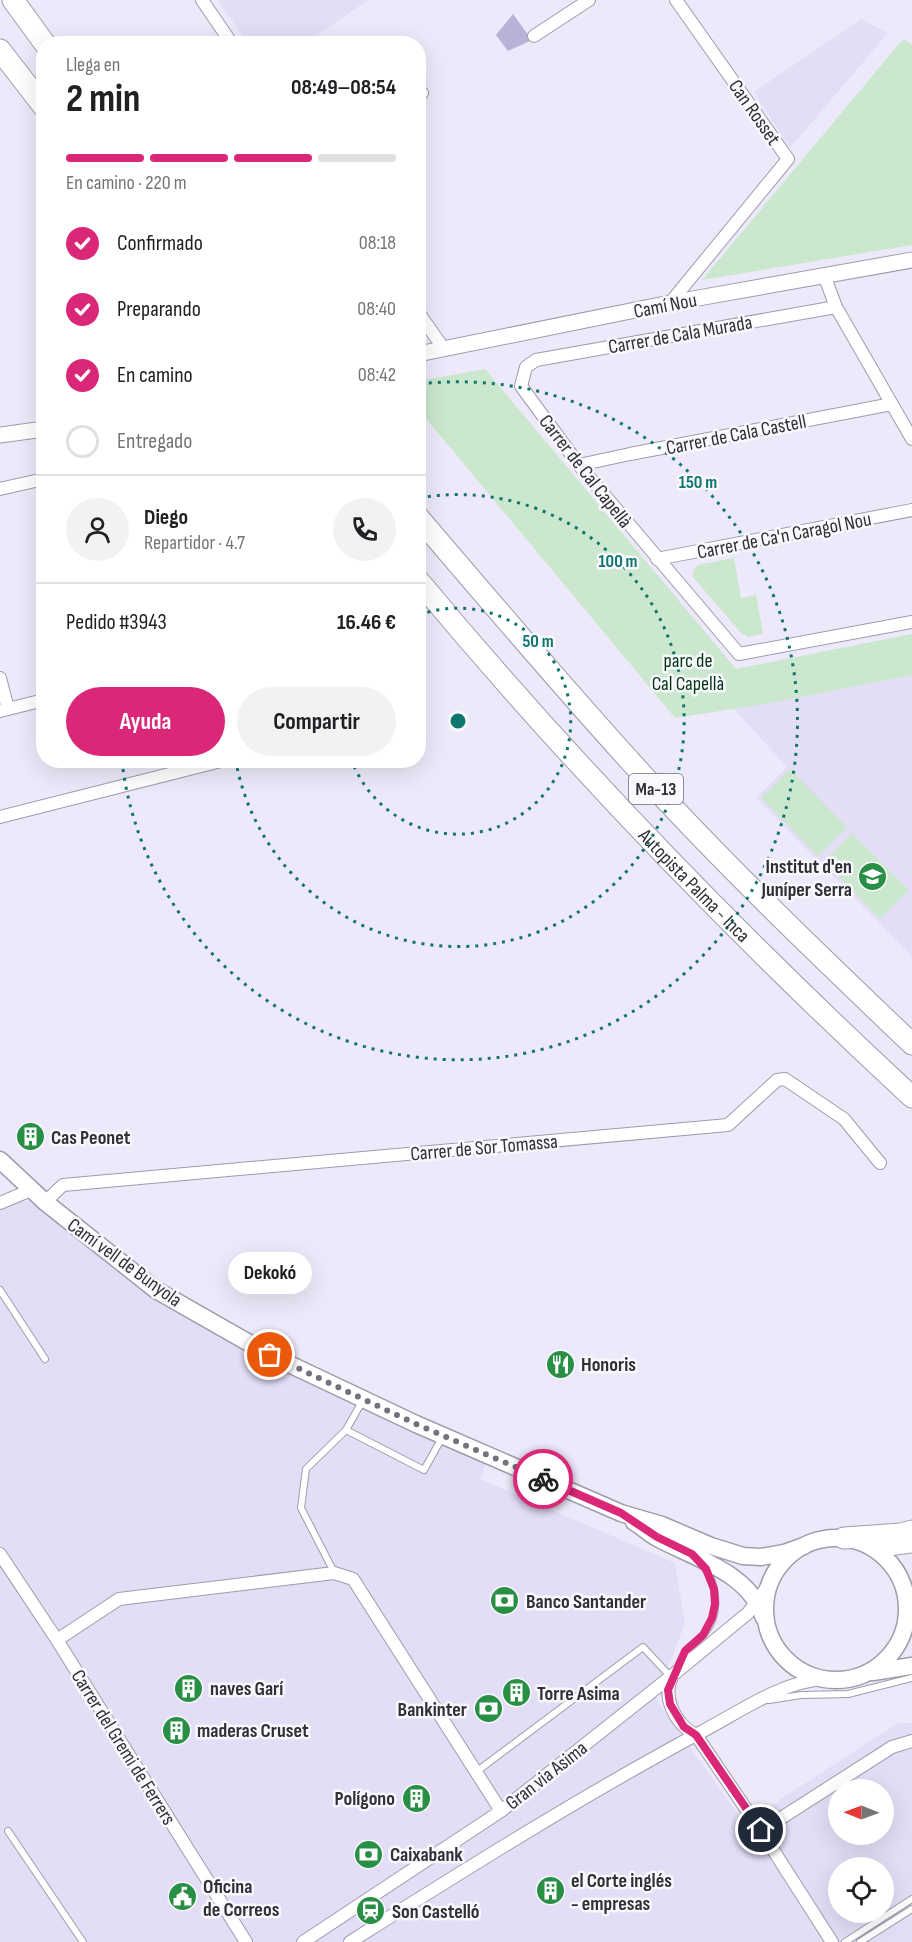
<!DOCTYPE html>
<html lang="es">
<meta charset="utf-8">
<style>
:root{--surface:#fff;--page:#f2f2f2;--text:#202124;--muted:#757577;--line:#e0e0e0;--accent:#db2777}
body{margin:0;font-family:"Sofia Sans Condensed",sans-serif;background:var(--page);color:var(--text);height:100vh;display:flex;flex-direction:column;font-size:22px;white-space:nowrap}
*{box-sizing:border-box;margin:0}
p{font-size:20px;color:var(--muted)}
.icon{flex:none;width:33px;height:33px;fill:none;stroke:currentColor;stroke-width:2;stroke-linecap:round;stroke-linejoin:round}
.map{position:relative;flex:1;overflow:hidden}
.sheet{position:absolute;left:36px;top:36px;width:390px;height:732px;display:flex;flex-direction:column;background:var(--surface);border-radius:24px;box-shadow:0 6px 24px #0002}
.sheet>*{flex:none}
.needle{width:39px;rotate:271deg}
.controls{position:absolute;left:828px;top:1779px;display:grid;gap:12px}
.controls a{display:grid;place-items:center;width:66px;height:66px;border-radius:50%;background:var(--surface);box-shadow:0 6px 24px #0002;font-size:30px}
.pin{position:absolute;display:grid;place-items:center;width:51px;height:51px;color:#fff;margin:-26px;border:3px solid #fff;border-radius:50%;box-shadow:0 2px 6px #0007}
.courier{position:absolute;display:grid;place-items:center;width:60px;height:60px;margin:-30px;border:4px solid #db2777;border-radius:50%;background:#fff;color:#222;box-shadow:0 2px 8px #0007}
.bubble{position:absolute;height:42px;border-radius:21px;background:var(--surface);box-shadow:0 6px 24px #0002;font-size:20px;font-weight:700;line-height:42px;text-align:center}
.summary em{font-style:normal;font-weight:700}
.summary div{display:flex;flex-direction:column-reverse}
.summary{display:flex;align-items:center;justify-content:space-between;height:102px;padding:0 30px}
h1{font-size:39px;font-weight:700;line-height:45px}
.bar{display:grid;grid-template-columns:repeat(4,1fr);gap:9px 6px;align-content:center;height:72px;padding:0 30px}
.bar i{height:8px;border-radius:4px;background:var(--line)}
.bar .active{background:var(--accent)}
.bar p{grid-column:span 4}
.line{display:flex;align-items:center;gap:15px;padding:0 30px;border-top:2px solid var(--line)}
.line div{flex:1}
.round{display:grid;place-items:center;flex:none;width:63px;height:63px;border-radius:32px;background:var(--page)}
ol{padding:0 30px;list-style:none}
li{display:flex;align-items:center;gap:18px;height:66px}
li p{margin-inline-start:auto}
li .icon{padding:6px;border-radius:50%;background:var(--accent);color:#fff;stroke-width:4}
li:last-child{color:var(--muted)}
li i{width:33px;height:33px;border:3px solid var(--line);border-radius:50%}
.action{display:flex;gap:12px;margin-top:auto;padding:12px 30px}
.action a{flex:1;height:69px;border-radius:36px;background:var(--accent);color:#fff;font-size:24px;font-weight:700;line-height:69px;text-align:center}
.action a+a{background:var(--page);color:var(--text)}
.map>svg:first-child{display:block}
</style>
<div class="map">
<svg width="912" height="1942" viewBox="0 0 912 1942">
<rect width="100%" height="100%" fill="#ede9fa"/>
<path fill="#e3ddf6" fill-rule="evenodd" d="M218,0h150l-62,43 -58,1z
M861,19l27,14 -98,115 -36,-56z
M912,675v281l-156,-158 31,-31 -53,-58z
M32,1201l13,1 111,88 333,166 -9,23 195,84 10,60 -29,76 88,124 154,-100h14v219h-912v-739zM838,1790h46v44h-46zM838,1868h46v44h-46z"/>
<path fill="#cbe7ce" d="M903,39l9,5v201l-210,35z
M485,369l251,300 176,-35v41l-147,29 -90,14 -256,-308v-29z
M734,558l7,40 15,-3 7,39 -15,3 -6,-3 -49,-57v-6l5,-6z
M790,769l57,58 -29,29 -57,-58z
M852,833l57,57 -29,29 -56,-58z"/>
<path fill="#bab2d6" d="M513,14l19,26 -24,11 -12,-16z"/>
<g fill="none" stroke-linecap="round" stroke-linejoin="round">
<defs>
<path id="service" d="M0,1290l45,69
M363,1400l-17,30 78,40 19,-34
M334,1572l-33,-64 5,-39 40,-39
M677,1668c8,-18 13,-19 26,-33 18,-20 15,-50 0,-70
M769,1700l32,-5 47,-1 64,-16
M476,1772l167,-125 27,29
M8,1831l75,111
M845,1942l67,-43
M860,1942l52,-33"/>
<path id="minor" d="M202,0l30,44
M534,36l55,-36
M418,95l4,-2
M824,275l12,32 76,132
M670,303l118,-144 -112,-159
M836,307l-300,53 -10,7 -5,19 58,79 160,189 173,-32
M418,312l26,37
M579,465l51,-11 262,-50
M0,489l44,-10
M657,559l255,-49
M0,678l8,31
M0,711l44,-11
M0,817l225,-57
M45,1202l18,-17 665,-60 49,-45 8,-1 59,40 36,44
M0,1203l31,-13
M0,1554l57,86 189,302
M57,1640l62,-41 215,-26 19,6 148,232
M673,1675c-12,22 2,49 23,60l65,96 71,111
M761,1831l131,-84 20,-6
M303,1942l198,-131 173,-137 74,-61 22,-30
M350,1942c116,-73 232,-146 353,-211 36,-19 80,-50 121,-52"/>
<path id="tertiary" d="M418,354l252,-51 242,-43
M0,435l44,-6
M865,1544l23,4 24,-3"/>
<path id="secondary" d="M0,1160l45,42 111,88 114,65 146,69 205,89 41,12 49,21 32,10 18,1 23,-4 20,-7
M634,1522c8,5 15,11 23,16 39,21 92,34 107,80
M765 1609a71 71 0 1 1 142 0a71 71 0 1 1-142 0Z
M873,1672l39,-6"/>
<g id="motorway">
<path d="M13,0l32,44"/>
<path d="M0,50l44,57"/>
<path d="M418,517c77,90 153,180 233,267 83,90 172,175 261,260"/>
<path id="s1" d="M418,580c153,184 319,355 494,517"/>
<path d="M844,1538l57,-4 11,-3"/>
<path d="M910,1608l2,-6"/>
</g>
</defs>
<use href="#service" stroke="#9f9bab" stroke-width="8"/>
<use href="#minor" stroke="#9f9bab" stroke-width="14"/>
<use href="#tertiary" stroke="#9f9bab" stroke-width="17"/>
<use href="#secondary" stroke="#9f9bab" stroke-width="19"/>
<use href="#motorway" stroke="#9f9bab" stroke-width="23"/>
<use href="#service" stroke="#fff" stroke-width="6"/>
<use href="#minor" stroke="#fff" stroke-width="12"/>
<use href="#tertiary" stroke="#fff" stroke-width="15"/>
<use href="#secondary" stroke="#fff" stroke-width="16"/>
<use href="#motorway" stroke="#fff" stroke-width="21"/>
</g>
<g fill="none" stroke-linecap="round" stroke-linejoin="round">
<path stroke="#73717b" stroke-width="6" stroke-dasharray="0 10.8" d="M270,1355l146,69 127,55"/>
<path stroke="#db2777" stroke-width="8" d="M543,1479l78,34 36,24 35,17 14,15 8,20 1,15 -3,14 -9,17 -18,16 -17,39 2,14 14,23 12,8 65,95"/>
</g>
<g fill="none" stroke="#0f766e" stroke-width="3" stroke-dasharray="3 6">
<path d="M419 615A113 113 0 1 1 352 761"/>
<path d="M419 498A226 226 0 1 1 236 762"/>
<path d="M420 384A339 339 0 1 1 122 762"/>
</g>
<defs>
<symbol id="school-disc" viewBox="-11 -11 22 22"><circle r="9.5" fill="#298f45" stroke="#faf8ff"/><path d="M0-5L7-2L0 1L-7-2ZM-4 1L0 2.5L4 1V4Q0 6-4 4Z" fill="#fff"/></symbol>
<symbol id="building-disc" viewBox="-11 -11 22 22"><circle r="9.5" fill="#298f45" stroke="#faf8ff"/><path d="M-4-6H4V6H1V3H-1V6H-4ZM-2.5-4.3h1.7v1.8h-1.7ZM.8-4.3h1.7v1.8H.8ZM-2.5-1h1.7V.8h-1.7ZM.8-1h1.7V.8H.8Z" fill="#fff"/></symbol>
<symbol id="restaurant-disc" viewBox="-11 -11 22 22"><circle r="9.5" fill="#298f45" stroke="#faf8ff"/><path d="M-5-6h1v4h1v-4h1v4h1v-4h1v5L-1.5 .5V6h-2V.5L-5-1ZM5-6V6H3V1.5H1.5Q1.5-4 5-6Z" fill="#fff"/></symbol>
<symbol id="bank-disc" viewBox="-11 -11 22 22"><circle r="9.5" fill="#298f45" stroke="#faf8ff"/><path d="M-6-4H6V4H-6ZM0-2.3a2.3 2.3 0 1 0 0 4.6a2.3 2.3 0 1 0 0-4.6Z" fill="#fff"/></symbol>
<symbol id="civic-disc" viewBox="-11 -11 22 22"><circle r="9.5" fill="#298f45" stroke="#faf8ff"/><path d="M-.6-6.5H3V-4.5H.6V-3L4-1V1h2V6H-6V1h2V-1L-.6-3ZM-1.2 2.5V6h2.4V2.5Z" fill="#fff"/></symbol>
<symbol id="station-disc" viewBox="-11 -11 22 22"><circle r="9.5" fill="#298f45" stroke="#faf8ff"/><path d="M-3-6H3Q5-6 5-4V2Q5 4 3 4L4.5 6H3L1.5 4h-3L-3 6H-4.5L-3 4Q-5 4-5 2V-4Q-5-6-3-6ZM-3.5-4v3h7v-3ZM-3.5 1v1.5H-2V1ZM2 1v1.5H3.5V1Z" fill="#fff"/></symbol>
</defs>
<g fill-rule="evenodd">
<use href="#school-disc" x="856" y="860" width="33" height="33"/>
<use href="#building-disc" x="14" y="1120" width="33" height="33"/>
<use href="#restaurant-disc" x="544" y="1348" width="33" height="33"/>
<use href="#bank-disc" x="488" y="1584" width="33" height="33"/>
<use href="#building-disc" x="172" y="1672" width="33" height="33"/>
<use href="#building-disc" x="500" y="1676" width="33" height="33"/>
<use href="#bank-disc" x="472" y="1692" width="33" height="33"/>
<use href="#building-disc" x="160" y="1714" width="33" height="33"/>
<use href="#building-disc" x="400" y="1782" width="33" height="33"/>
<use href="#bank-disc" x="352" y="1838" width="33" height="33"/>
<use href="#building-disc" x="534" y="1874" width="33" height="33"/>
<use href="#civic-disc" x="166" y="1880" width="33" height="33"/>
<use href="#station-disc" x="354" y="1894" width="33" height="33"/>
</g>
<g text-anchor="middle" stroke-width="5" stroke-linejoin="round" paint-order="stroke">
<rect fill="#faf8ff" stroke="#6e6c73" stroke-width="1.5" x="629" y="774" width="54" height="30" rx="4.5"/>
<g font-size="18" font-weight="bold" fill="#323037">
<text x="656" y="795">Ma-13</text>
</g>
<g font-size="20" fill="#323037" stroke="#faf8ff">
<text transform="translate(755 112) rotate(55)" y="7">Can Rosset</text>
<text transform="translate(665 305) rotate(-11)" y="7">Camí Nou</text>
<text transform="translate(680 334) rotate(-10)" y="7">Carrer de Cala Murada</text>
<text transform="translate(736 434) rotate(-11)" y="7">Carrer de Cala Castell</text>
<text transform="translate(586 471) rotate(52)" y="7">Carrer de Cal Capellà</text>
<text transform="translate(784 535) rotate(-11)" y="7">Carrer de Ca'n Caragol Nou</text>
<text dy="7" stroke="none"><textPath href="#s1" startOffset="412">Autopista Palma - Inca</textPath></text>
<text transform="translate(484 1147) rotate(-5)" y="7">Carrer de Sor Tomassa</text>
<text transform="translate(125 1262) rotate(36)" y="7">Camí vell de Bunyola</text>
<text transform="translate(124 1747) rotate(58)" y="7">Carrer del Gremi de Ferrers</text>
<text transform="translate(546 1775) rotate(-38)" y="7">Gran via Asima</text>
</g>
<g font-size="20" fill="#013712" stroke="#faf8ff">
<text x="688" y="667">parc de<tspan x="688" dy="23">Cal Capellà</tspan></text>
</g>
<g font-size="20" font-weight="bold" fill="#323037" stroke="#faf8ff" text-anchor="start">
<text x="852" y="873" text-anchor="end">Institut d'en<tspan x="852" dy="23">Juníper Serra</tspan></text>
<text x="51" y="1144">Cas Peonet</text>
<text x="581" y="1371">Honoris</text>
<text x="526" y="1608">Banco Santander</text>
<text x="210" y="1695">naves Garí</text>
<text x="537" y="1700">Torre Asima</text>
<text x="467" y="1716" text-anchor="end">Bankinter</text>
<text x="197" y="1737">maderas Cruset</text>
<text x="395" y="1805" text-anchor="end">Polígono</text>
<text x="390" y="1861">Caixabank</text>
<text x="571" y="1887">el Corte inglés<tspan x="571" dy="23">- empresas</tspan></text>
<text x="203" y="1893">Oficina<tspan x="203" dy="23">de Correos</tspan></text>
<text x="392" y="1918">Son Castelló</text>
</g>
</g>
<circle cx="458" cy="721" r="9" fill="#0f766e" stroke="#faf8ff" stroke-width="3"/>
<g font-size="18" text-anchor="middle" font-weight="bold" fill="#0f766e" stroke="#faf8ff" stroke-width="5" stroke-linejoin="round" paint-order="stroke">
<text x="698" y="488">150 m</text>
<text x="618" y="567">100 m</text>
<text x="538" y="647">50 m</text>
</g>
</svg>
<div class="controls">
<a><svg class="needle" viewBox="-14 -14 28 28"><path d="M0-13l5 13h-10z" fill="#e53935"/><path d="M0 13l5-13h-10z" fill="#757577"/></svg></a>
<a><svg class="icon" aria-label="locate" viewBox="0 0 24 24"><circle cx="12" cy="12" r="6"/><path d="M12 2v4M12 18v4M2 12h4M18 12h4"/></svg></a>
</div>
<div class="pin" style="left:270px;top:1355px;background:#ea580c"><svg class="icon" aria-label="bag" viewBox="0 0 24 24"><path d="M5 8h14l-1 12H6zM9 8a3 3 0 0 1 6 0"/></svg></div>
<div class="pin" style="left:761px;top:1830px;background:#1f2937"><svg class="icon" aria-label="home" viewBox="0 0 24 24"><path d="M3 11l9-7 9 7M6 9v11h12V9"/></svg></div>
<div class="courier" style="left:543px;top:1479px"><svg class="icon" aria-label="bike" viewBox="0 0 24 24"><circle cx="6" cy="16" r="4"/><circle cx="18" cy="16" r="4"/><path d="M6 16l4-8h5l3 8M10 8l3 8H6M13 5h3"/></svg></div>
<div class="bubble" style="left:228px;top:1252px;width:84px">Dekokó</div>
<section class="sheet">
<div class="summary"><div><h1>2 min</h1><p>Llega en</p></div><em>08:49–08:54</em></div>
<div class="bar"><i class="active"></i><i class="active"></i><i class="active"></i><i></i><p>En camino · 220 m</p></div>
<ol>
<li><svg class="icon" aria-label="check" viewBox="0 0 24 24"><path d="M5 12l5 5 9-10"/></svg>Confirmado<p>08:18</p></li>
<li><svg class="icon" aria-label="check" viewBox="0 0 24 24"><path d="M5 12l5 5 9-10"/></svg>Preparando<p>08:40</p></li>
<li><svg class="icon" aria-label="check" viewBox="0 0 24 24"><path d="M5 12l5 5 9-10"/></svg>En camino<p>08:42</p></li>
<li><i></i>Entregado</li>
</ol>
<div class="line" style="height:108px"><a class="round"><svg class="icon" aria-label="person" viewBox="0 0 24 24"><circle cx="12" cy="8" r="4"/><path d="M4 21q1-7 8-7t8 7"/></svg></a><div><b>Diego</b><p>Repartidor · 4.7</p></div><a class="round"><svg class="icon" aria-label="phone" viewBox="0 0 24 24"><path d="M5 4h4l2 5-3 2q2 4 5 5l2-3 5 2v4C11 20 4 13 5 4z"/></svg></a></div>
<div class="line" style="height:78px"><div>Pedido #3943</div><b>16.46 €</b></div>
<div class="action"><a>Ayuda</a><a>Compartir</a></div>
</section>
</div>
